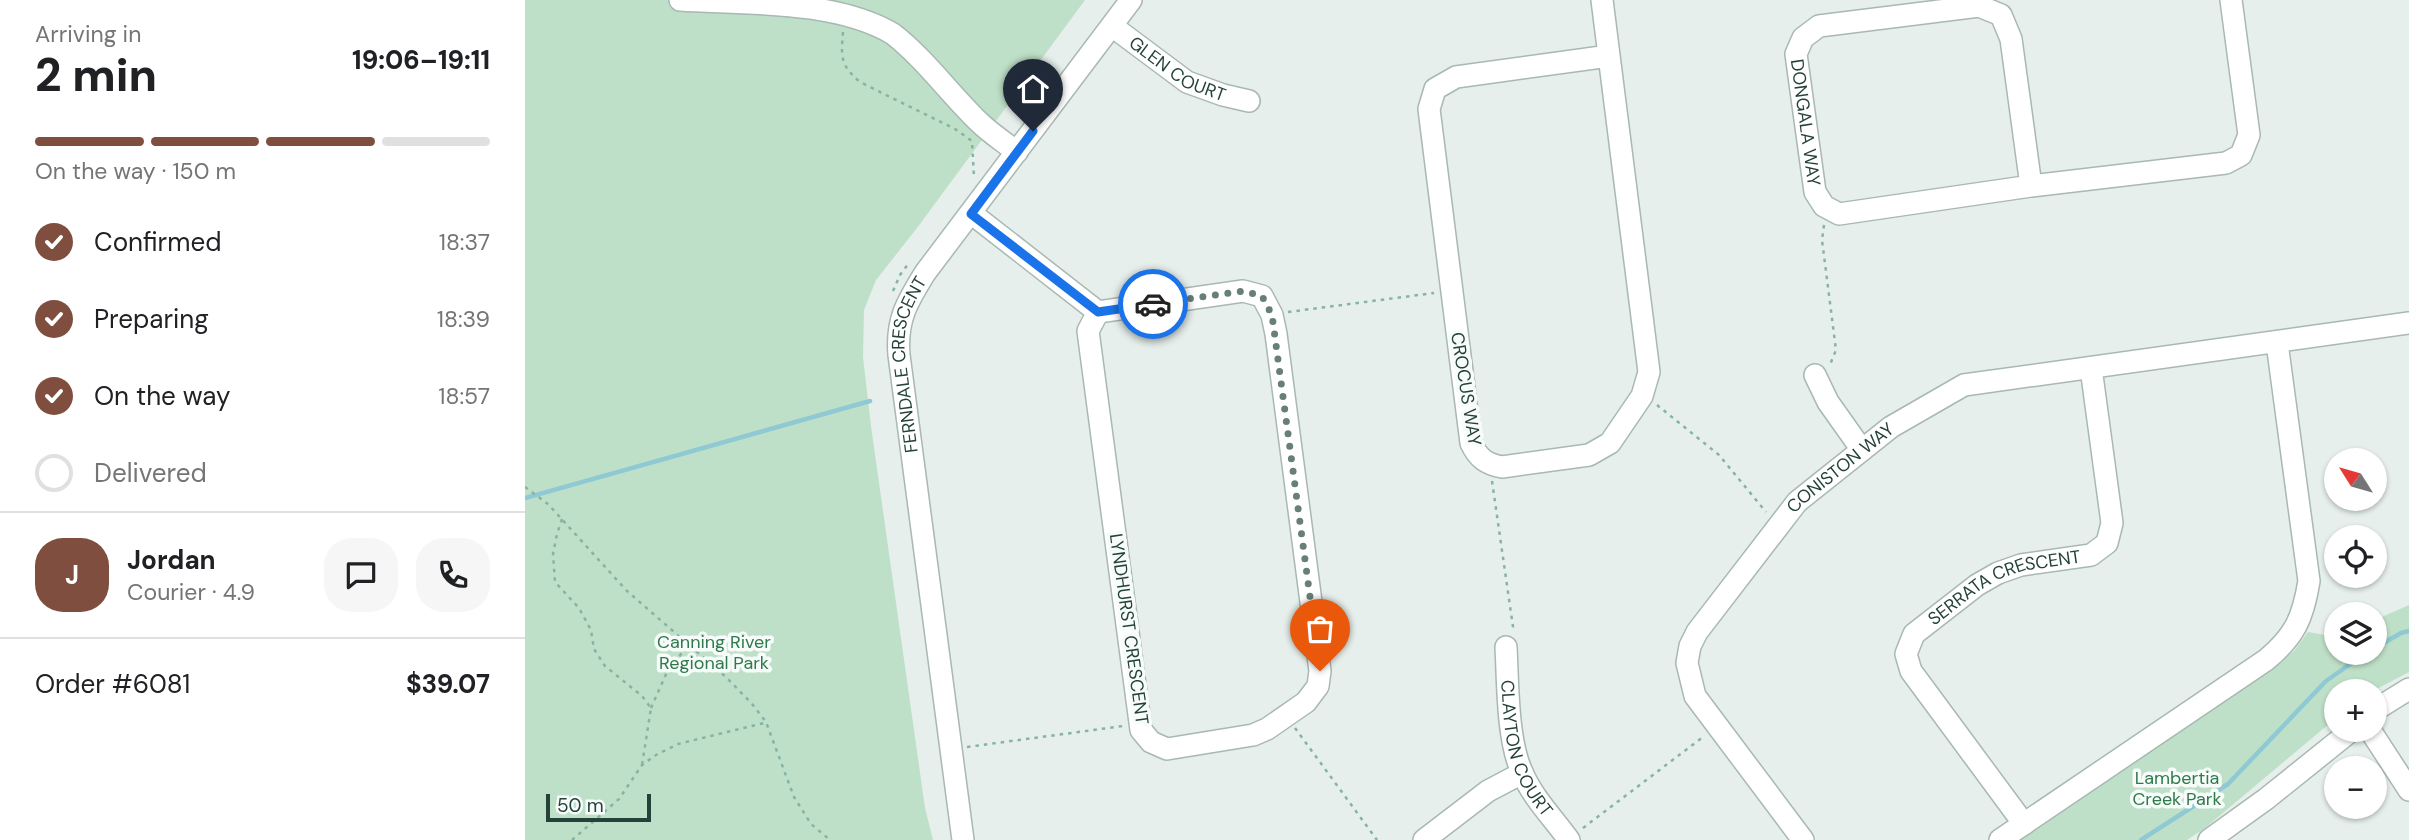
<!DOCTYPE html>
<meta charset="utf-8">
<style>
:root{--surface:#fff;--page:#f6f6f6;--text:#202124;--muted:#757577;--line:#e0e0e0;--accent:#7f4e3f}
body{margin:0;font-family:"DM Sans",sans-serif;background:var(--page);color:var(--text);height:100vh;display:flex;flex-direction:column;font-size:26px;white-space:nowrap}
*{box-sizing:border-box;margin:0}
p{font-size:23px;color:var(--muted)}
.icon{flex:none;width:38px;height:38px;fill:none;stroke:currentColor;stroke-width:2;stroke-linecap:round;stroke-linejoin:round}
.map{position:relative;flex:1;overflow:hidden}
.details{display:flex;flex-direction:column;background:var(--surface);width:525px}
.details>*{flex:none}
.needle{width:46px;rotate:307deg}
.fabs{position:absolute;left:1799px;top:448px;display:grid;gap:14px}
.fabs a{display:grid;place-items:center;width:63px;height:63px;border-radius:50%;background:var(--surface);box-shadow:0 2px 5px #0004;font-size:35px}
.scale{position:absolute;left:21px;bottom:18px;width:105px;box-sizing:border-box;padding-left:7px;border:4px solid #24423a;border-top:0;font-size:19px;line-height:24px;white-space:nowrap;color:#24423a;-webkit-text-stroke:5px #f7fbf9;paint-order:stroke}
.pin{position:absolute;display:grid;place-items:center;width:60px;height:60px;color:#fff;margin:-72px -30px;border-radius:50% 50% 50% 0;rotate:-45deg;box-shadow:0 0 7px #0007}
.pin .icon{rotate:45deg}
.courier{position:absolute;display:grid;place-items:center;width:70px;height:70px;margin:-35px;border:5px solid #1a73e8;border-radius:50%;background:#fff;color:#222;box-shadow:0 2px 9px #0007}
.summary em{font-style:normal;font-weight:800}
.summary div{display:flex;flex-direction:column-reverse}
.summary{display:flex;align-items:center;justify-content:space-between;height:119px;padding:0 35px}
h1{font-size:46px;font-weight:800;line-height:52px}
.bar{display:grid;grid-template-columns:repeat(4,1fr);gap:10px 7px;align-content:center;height:84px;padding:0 35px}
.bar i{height:9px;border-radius:5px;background:var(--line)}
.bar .on{background:var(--accent)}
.bar p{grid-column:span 4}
.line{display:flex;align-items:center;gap:18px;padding:0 35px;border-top:2px solid var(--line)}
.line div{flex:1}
.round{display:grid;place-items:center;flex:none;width:74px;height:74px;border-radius:28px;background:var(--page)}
ol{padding:0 35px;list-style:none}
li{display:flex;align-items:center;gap:21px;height:77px}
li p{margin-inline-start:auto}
li .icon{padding:7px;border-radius:50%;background:var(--accent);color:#fff;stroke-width:4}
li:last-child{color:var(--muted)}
li i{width:38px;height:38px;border:4px solid var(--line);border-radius:50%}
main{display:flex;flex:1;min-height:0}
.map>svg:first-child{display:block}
</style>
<main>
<section class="details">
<div class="summary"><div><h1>2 min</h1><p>Arriving in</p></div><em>19:06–19:11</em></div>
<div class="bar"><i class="on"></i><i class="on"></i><i class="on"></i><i></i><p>On the way · 150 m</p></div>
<ol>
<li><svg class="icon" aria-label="check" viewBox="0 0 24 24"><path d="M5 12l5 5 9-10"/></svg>Confirmed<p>18:37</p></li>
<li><svg class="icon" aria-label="check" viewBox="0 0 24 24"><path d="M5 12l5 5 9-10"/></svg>Preparing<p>18:39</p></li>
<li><svg class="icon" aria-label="check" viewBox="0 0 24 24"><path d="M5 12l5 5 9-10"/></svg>On the way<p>18:57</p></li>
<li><i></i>Delivered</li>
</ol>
<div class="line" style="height:126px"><b class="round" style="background:var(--accent);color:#fff">J</b><div><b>Jordan</b><p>Courier · 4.9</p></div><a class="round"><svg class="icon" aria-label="chat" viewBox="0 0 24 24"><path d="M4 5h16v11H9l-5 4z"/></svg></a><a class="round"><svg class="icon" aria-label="phone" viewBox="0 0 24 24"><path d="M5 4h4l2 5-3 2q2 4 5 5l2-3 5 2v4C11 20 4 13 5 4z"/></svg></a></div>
<div class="line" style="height:91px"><div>Order #6081</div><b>$39.07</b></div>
</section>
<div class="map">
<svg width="1884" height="840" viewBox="0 0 1884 840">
<rect width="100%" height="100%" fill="#e6efeb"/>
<path fill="#bfe0c8" d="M0,0h560l-168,228 -41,52 -12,30 -1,47 8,69 54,382 8,32h-408z
M1884,605v67l-36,19h-37v27l-131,110 -18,12h-169l276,-189 14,-19 28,5v16h39v-33z"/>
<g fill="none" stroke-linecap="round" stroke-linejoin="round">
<path stroke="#8ec9d4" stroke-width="4.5" d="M0,498l345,-97
M1850,648l26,-15 8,-2
M1616,840l87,-56 98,-103 40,-28"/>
<defs>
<g id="minor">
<path d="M155,0c67,4 156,0 213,34 32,25 57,60 86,88 11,11 25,20 38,30"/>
<path d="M1077,0l47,372 -7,24 -32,47 -21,12 -87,12c-16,-3 -24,-9 -31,-24l-42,-334 6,-20 21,-12 153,-21"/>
<path id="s1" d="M587,26l75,56 36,13 26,6"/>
<path id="s2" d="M1506,186l-20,-147 -10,-24 -22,-9 -160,20 -16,12 -7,16 19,138 9,14 15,8 192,-28 195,-23 15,-8 8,-20 -18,-135"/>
<path d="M446,213l127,99 145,-21 19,5 10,19 4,19 44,337 -2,15 -12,16 -39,27 -14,6 -86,14 -16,-7 -10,-12 -53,-399 10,-19"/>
<path d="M1290,375l13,27 34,48"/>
<path id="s3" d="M981,647c2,36 1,93 16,125 10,25 32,47 47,68"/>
<path d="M1850,710l34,-21"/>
<path d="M1845,730l39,60"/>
<path id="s4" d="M1499,824l-113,-153 -5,-17 8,-20 63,-49 21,-12 23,-8 70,-10 16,-12 5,-20 -21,-155"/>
<path id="s5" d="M438,840l-64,-485c-3,-35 8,-53 26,-82l206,-273"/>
<path d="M899,840l64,-49 34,-18"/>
<path id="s6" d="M1278,840l-108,-144 -8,-33 3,-17 7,-14 100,-130 94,-75 73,-42 445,-62"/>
<path d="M1475,840l266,-180c29,-24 37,-42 43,-79l-32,-238"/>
<path d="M1684,840l57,-41 86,-69"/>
</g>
</defs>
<use href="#minor" stroke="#a8b8b2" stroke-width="24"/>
<path stroke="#86b3a5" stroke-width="2.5" stroke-dasharray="3.5 5" stroke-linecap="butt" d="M318,32c-2,25 -3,33 17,50l95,47 17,12 2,37
M1299,225l-2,15 14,110 -7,17
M368,291l7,-16 9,-12
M763,312l146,-19
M1132,405l62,50 47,57
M967,481l21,146 -1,3
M0,487l23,17 79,87 100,87 26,27 13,17 28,75 17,27 19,16
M37,519l-5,15 -4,20 2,28 24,26 12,22 3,19 11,17 37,30 9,12 -9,57
M126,708l16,-36 21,-27
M770,728l82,112
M442,747l156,-21
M1058,828l120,-91
M47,840l47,-41 23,-34 14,-10 22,-11 86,-21"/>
<use href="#minor" stroke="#fff" stroke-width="21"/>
</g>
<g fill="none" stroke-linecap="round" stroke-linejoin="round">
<path stroke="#687f78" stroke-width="7" stroke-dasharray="0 12.6" d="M628,304l90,-13 19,5 10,19 48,356"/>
<path stroke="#1a73e8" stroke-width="9" d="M508,131l-62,83 127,98 55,-8"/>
</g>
<g text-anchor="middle" stroke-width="7" stroke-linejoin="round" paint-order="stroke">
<g font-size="18" fill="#24423a" stroke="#f7fbf9">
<text dy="6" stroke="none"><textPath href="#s1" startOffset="79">GLEN COURT</textPath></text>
<text dy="6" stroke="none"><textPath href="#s2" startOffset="466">DONGALA WAY</textPath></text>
<text dy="6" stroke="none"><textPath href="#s5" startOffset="481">FERNDALE CRESCENT</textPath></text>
<text transform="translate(941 389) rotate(81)" y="6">CROCUS WAY</text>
<text dy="6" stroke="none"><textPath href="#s6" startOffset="466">CONISTON WAY</textPath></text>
<text dy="6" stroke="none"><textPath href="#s4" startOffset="334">SERRATA CRESCENT</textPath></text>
<text transform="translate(604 629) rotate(82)" y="6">LYNDHURST CRESCENT</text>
<text dy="6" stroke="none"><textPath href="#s3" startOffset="105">CLAYTON COURT</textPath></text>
</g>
<g font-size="18" fill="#2d7a4b" stroke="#f7fbf9">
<text x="189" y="648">Canning River<tspan x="189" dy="21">Regional Park</tspan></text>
<text x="1652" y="784">Lambertia<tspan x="1652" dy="21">Creek Park</tspan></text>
</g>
</g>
</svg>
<div class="fabs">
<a><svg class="needle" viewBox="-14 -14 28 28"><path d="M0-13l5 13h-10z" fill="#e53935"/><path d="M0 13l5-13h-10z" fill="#757577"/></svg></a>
<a><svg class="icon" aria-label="locate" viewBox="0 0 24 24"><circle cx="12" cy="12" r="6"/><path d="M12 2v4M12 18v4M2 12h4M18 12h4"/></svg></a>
<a><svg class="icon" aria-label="layers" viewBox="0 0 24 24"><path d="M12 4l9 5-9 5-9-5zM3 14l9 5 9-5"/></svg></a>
<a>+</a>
<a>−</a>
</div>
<div class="scale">50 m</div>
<div class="pin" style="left:795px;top:671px;background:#ea580c"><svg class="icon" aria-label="bag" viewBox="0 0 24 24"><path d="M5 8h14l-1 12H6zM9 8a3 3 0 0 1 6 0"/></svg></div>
<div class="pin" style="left:508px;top:131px;background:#1f2937"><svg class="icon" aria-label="home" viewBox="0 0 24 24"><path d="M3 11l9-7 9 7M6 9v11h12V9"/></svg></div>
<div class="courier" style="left:628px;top:304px"><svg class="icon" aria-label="car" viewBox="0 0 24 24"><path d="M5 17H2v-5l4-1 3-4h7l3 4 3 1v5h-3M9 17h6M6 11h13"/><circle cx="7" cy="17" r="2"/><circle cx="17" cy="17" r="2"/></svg></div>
</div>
</main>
